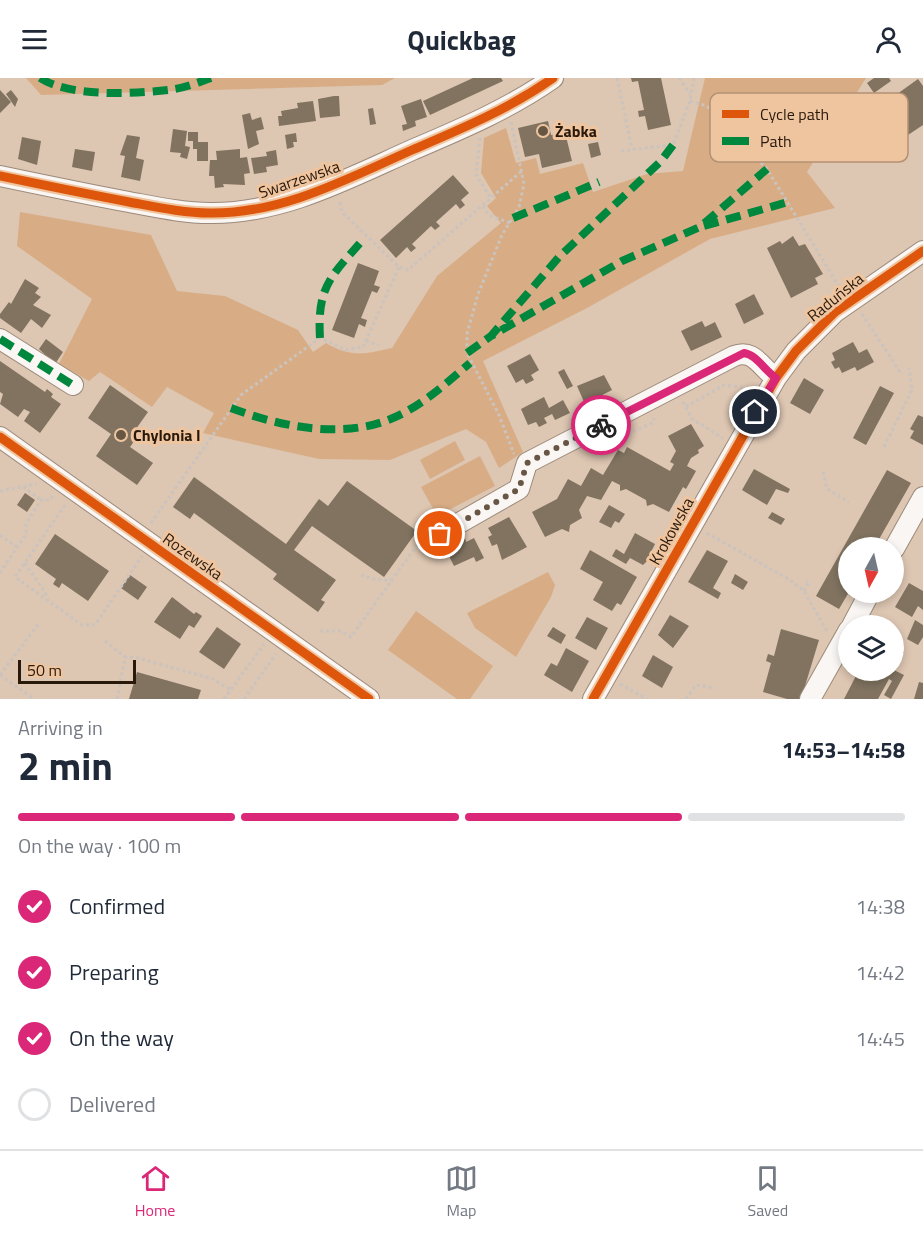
<!DOCTYPE html>
<meta charset="utf-8">
<style>
:root{--surface:#fff;--page:#f2f2f3;--text:#1f2937;--muted:#747a83;--line:#e0e1e3;--accent:#db2777}
body{margin:0;font-family:"Titillium Web",sans-serif;background:var(--page);color:var(--text);height:100vh;display:flex;flex-direction:column;font-size:22px;white-space:nowrap}
*{box-sizing:border-box;margin:0}
p{font-size:20px;color:var(--muted)}
.icon{flex:none;width:33px;height:33px;fill:none;stroke:currentColor;stroke-width:2;stroke-linecap:round;stroke-linejoin:round}
.map{position:relative;height:621px;overflow:hidden}
.panel{display:flex;flex-direction:column;background:var(--surface);flex:1}
.panel>*{flex:none}
.needle{width:39px;rotate:188deg}
.tools{position:absolute;left:838px;top:459px;display:grid;gap:12px}
.tools a{display:grid;place-items:center;width:66px;height:66px;border-radius:50%;background:var(--surface);box-shadow:0 3px 9px #0003;font-size:30px}
.scale{position:absolute;left:18px;bottom:15px;width:118px;box-sizing:border-box;padding-left:6px;border:3px solid #29190b;border-top:0;font-size:16px;line-height:21px;white-space:nowrap;color:#29190b;-webkit-text-stroke:4px #efc5a0;paint-order:stroke}
.pin{position:absolute;display:grid;place-items:center;width:51px;height:51px;color:#fff;margin:-26px;border:3px solid #fff;border-radius:50%;box-shadow:0 2px 6px #0007}
.courier{position:absolute;display:grid;place-items:center;width:60px;height:60px;margin:-30px;border:4px solid #db2777;border-radius:50%;background:#fff;color:#222;box-shadow:0 2px 8px #0007}
.head em{font-style:normal;font-weight:700}
.head div{display:flex;flex-direction:column-reverse}
.head{display:flex;align-items:center;justify-content:space-between;height:102px;padding:0 18px}
h1{font-size:39px;font-weight:700;line-height:45px}
.bar{display:grid;grid-template-columns:repeat(4,1fr);gap:9px 6px;align-content:center;height:72px;padding:0 18px}
.bar i{height:8px;border-radius:4px;background:var(--line)}
.bar .active{background:var(--accent)}
.bar p{grid-column:span 4}
ol{padding:0 18px;list-style:none}
li{display:flex;align-items:center;gap:18px;height:66px}
li p{margin-inline-start:auto}
li .icon{padding:6px;border-radius:50%;background:var(--accent);color:#fff;stroke-width:4}
li:last-child{color:var(--muted)}
li i{width:33px;height:33px;border:3px solid var(--line);border-radius:50%}
header{display:flex;justify-content:space-between;align-items:center;height:78px;padding:0 18px;background:var(--surface);font-size:27px;font-weight:700}
.menu{display:flex;justify-content:space-around;align-items:center;height:84px;border-top:2px solid var(--line);background:var(--surface);font-size:16px;color:var(--muted)}
.menu a{display:grid;justify-items:center;gap:3px}
.menu .active{color:var(--accent)}
.map>svg:first-child{display:block}
</style>
<header><svg class="icon" aria-label="menu" viewBox="0 0 24 24"><path d="M4 6h16M4 12h16M4 18h16"/></svg>Quickbag<svg class="icon" aria-label="person" viewBox="0 0 24 24"><circle cx="12" cy="8" r="4"/><path d="M4 21q1-7 8-7t8 7"/></svg></header>
<div class="map">
<svg width="923" height="621" viewBox="0 0 923 621">
<rect width="100%" height="100%" fill="#ddc6b2"/>
<path fill="#d8ad86" d="M26,0h369l-13,7 -341,10z
M705,0h161l-59,94 28,36 -125,31 -123,69 -104,53 40,91 -24,16 -13,-26 -20,-13 -76,31 -71,-1 -116,-26 11,-20 -47,-26 -15,20 -52,-35 -11,9 -30,-17 33,-65 -75,-53 3,-34 131,23 26,56 48,5 73,34 15,22 13,-9c25,15 39,11 66,5l45,-72 64,-53 -14,-17 9,-8 -15,-25 3,-35 22,-10 10,35 20,-5 4,16 43,-11 10,29 54,-18 36,-3z
M455,363l10,19 -35,19 -10,-19z
M480,378l15,30 -58,30 -16,-29z
M548,494l7,13 -4,12 -35,60 -41,-29 -8,-15z
M416,533l77,55 -23,33h-13l-69,-49z"/>
<path fill="#817360" d="M473,0h28l2,3 -73,34 -7,-14z
M631,0h30l10,47 -23,5 -3,-14 -6,1 -1,-6 6,-1 -6,-29 -6,1z
M874,0h15l2,3 -17,12 -7,-10z
M918,1l5,7v39l-24,16 -2,-3 -11,8 -21,-29z
M0,12l11,12 -11,11z
M11,12l7,9 -3,8 -9,-13z
M334,18h5l1,20 -20,2 -2,-19z
M421,21l6,18 -12,4 1,5 -13,5 -1,-6 5,-1 -6,-18z
M313,23l3,20 -37,5 -1,-10h4l-1,-5 17,-3 -1,-5z
M373,30l3,16 -6,1 -2,-16z
M250,35l2,7 9,-3 3,12 -8,2 3,13 -11,5 -6,-34z
M548,43l3,14 14,-3 7,29 -30,7 -3,-14 -14,3 -7,-29z
M173,51l14,2 -2,15 5,1 -3,12 -7,-2 1,-4 -11,-1z
M188,54h10v10h10v19h-11v-12h-4v-8h-5z
M296,55l1,9h-4l1,5 -7,2 -2,-14z
M127,57l13,2 -4,21 8,2 -4,21 -19,-4 4,-21 -5,-1z
M22,59l19,4 -4,24 -19,-6z
M598,64l3,13 -10,3 -3,-14z
M75,71l20,3 -3,19 -20,-4z
M240,71v9l7,-1 3,16 -6,1 1,11 -22,-1 1,3 -9,1 -1,-12h-5l1,-16h7l-1,-9z
M276,72l2,15 -12,2 1,5 -13,2 -3,-16 16,-2 -1,-4z
M453,97l16,18 -8,7 4,5 -5,4 -4,-5 -20,18 4,4 -5,4 -4,-4 -19,18 4,4 -5,4 -4,-5 -11,11 -16,-18z
M793,158l6,10 6,-2 18,30 -8,4 3,6 -27,14 -24,-50 13,-7 2,3z
M358,185l21,8 -5,14 6,2 -3,6 -5,-2 -11,27 6,2 -2,7 -6,-3 -5,14 -22,-8z
M25,201l14,9 -4,5 6,4 -8,8 18,10 -9,13 -11,-9 -10,14 -21,-15v-4l9,-12 2,2z
M754,216l10,20 -20,10 -9,-20z
M702,243l3,6 10,-5 7,15 -31,14 -10,-20z
M46,261l17,13 -8,12 -16,-15z
M853,264l6,11 8,-4 7,13 -17,9 -2,-4 -13,6 -3,-6 -4,2 -4,-7 4,-2 -3,-7z
M530,276l9,16 -8,5 3,5 -8,4 -3,-5 -7,4 -9,-17z
M0,283l45,31 2,-3 6,5 -2,3 10,7 -21,29 -16,-12 6,-9 -6,-3 -6,8 -18,-13 3,-10 -3,-2z
M564,291l9,17 -6,3 -9,-17z
M604,297l8,15 -27,14 -8,-18z
M804,300l20,12 -14,24 -20,-11z
M110,307l38,27 -17,24 4,4 -5,7 23,16 -16,22 -41,-29 15,-22 -23,-16z
M880,308l14,7 -28,52 -13,-7z
M544,319l5,11 14,-8 7,13 -15,7 -3,-6 -8,4 3,5 -8,4 -3,-5 -8,3 -7,-16z
M918,337l5,2v28l-13,-7 4,-7 -4,-2z
M691,346l13,22 -6,4 1,3 -8,5 -4,8 9,5 -10,18 -3,-2 -14,25 -16,-8 -6,2 -1,-6 -20,-11 -6,2v-6l-8,-4 -11,19 -14,-4 -8,14 3,8 -12,7 -1,7 -7,-3 -17,8 -13,-25 25,-13 11,-20 13,7 10,-18 12,7 15,-25 6,3 3,-6 43,24 4,-7 -4,-2 6,-11 -8,-15z
M754,391l36,20 -2,4 -12,-4 -9,16 -25,-15z
M887,392l24,13 -37,65h-25v44l-10,17 -23,-13z
M194,399l92,67 33,-45 9,7 19,-25 70,50 -33,46 -72,-51 -18,24 42,30 -15,20 4,2 -7,10 -45,-33 4,-5 -83,-61 -4,6 -17,-12z
M25,415l10,7 -8,12 -10,-7z
M609,427l16,9 -6,9 -4,-2 -4,7 -12,-6z
M772,434l13,7 -4,6 -13,-7z
M509,439l18,30 -25,13 -5,-16 -5,2 -4,-9 4,-2 -4,-7z
M635,455l20,11 -4,8 3,2 -11,11 -13,-7 -4,6 -14,-8 4,-7 8,5z
M55,456l54,37 -21,30 -26,-18 -3,5 -6,-4 3,-5 -21,-15z
M465,460l1,4 8,-4 10,20 -8,4 -2,-5 -20,9 -9,-18z
M590,472l47,27 -16,28 -4,-2 -5,8 -19,-11 10,-18 -23,-13z
M707,472l21,11 -15,27 8,5 -3,6 -30,-17z
M735,496l13,8 -5,8 -12,-7z
M130,497l17,12 -9,13 -17,-12z
M909,505l14,8v19l-5,-4 -6,11 -17,-10z
M172,519l22,17 2,-2 6,4 -8,12 -5,-3 -9,14 -26,-17z
M670,537l19,11 -16,22 -15,-13z
M587,539l21,11 -12,22 -21,-12z
M915,542l8,5v12l-5,8 -11,-6z
M217,549l24,17 -17,25 -25,-17z
M553,549l13,8 -5,9 -14,-8z
M781,551l38,11 -18,59h-14l-24,-7 8,-29 -5,-2 2,-7 6,2z
M894,568l10,6 -10,18 10,5 -13,24 -7,-4 8,-14 -3,-2 -11,20h-34l15,-29h35z
M566,570l23,13 -17,31 -28,-17 7,-12 6,3z
M653,577l20,12 -11,21 -20,-12z
M137,594l64,18 -3,9h-69z
M919,604l4,1v16h-9z"/>
<g fill="none" stroke-linecap="round" stroke-linejoin="round">
<defs>
<path id="minor" d="M0,98c43,9 86,18 129,26 27,5 54,11 81,11 72,1 137,-34 202,-63 49,-21 97,-41 141,-72
M0,261l73,46
M0,359l369,262
M440,456l79,-45 8,-26 207,-107c20,-8 27,12 42,22
M894,471l29,-52
M852,548l18,-34
M593,621l183,-321 20,-27 39,-39 88,-61
M810,621l39,-69"/>
</defs>
<use href="#minor" stroke="#9b8a7a" stroke-width="22"/>
<path stroke="#cac3be" stroke-width="3" stroke-dasharray="3 3" stroke-linecap="butt" d="M617,0l15,71
M679,0l11,16
M690,23l17,5 60,63 73,119
M511,44l13,62 -5,23 -17,28 -24,59 -11,40v19l32,62 15,39
M480,60l-4,37 15,23
M621,73l52,-6 17,-44 4,-23
M340,124l2,10 57,55 9,3 115,-100
M483,128l6,9 21,8
M862,236l38,58
M366,263l13,4
M683,324l9,17 31,19
M686,329l38,-22 17,2 6,9
M884,369l28,-57 -3,-22
M595,371l57,-26 2,-5
M823,394l4,17 22,13
M23,409l18,13
M0,413l37,-7
M65,427l-50,72 67,48h11l4,-3 45,-66
M151,445l90,-128 79,-57 26,12 17,-3 36,-80
M707,455l83,47 14,11 24,42
M0,457l17,12
M25,485l20,29 3,10
M0,495l26,-39v-10l15,-24h9l4,-6
M361,497l15,5h16
M804,513l5,-9 -3,-1
M320,553h21l10,6 72,-100
M105,563l20,16
M0,597l39,-52
M0,597l34,24
M620,606l27,15
M117,621l8,-42h9l79,22 18,11
M224,621l40,-55
M244,621l32,-45
M686,621l10,-14 19,3"/>
<use href="#minor" stroke="#faf6f3" stroke-width="20"/>
<path stroke="#00873e" stroke-width="8" stroke-dasharray="15 8" stroke-linecap="butt" d="M40,0c31,20 98,16 135,11 12,-2 24,-7 36,-11
M673,67l-12,16 -102,96 -68,79 131,-75 78,-34 67,-58
M513,140l86,-36
M704,148l84,-24
M320,260c-3,-50 10,-61 41,-96
M0,261l73,46
M467,275l24,-17
M231,330c47,18 108,31 157,12 32,-12 57,-36 82,-57"/>
<defs>
<path id="cycleway" d="M0,98c43,9 86,18 129,26 27,5 54,11 81,11 72,1 137,-34 202,-63 49,-21 97,-41 141,-72
M0,359l369,262
M593,621l183,-321 20,-27 39,-39 88,-61"/>
</defs>
<use href="#cycleway" stroke="#efc5a0" stroke-width="13"/>
<use href="#cycleway" stroke="#de560c" stroke-width="9"/>
</g>
<g fill="none" stroke-linecap="round" stroke-linejoin="round">
<path stroke="#685645" stroke-width="6" stroke-dasharray="0 10.8" d="M440,456l79,-45 8,-26 74,-38"/>
<path stroke="#db2777" stroke-width="8" d="M601,347l143,-72c13,2 20,17 32,25l-21,34"/>
</g>
<g fill="#685645" stroke="#efc5a0" stroke-width="2">
<circle cx="543" cy="53" r="6"/>
<circle cx="121" cy="357" r="6"/>
</g>
<g text-anchor="middle" stroke-width="6" stroke-linejoin="round" paint-order="stroke">
<g font-size="16" font-weight="bold" fill="#29190b" stroke="#efc5a0" text-anchor="start">
<text x="555" y="59">Żabka</text>
<text x="133" y="363">Chylonia I</text>
</g>
<g font-size="16" fill="#29190b" stroke="#efc5a0">
<text transform="translate(299 101) rotate(-19)" y="6">Swarzewska</text>
<text transform="translate(835 219) rotate(-39)" y="6">Raduńska</text>
<text transform="translate(671 453) rotate(-61)" y="6">Krokowska</text>
<text transform="translate(193 478) rotate(35)" y="6">Rozewska</text>
</g>
</g>
<rect x="710" y="15" width="198" height="69" rx="9" fill="#efc5a0" stroke="#b49173" stroke-width="1.5"/>
<rect x="722" y="32" width="27" height="8" fill="#de560c"/>
<rect x="722" y="59" width="27" height="8" fill="#00873e"/>
<g font-size="16" fill="#29190b">
<text x="760" y="42">Cycle path</text>
<text x="760" y="69">Path</text>
</g>
</svg>
<div class="tools">
<a><svg class="needle" viewBox="-14 -14 28 28"><path d="M0-13l5 13h-10z" fill="#e53935"/><path d="M0 13l5-13h-10z" fill="#747a83"/></svg></a>
<a><svg class="icon" aria-label="layers" viewBox="0 0 24 24"><path d="M12 4l9 5-9 5-9-5zM3 14l9 5 9-5"/></svg></a>
</div>
<div class="scale">50 m</div>
<div class="pin" style="left:440px;top:456px;background:#ea580c"><svg class="icon" aria-label="bag" viewBox="0 0 24 24"><path d="M5 8h14l-1 12H6zM9 8a3 3 0 0 1 6 0"/></svg></div>
<div class="pin" style="left:755px;top:334px;background:#1f2937"><svg class="icon" aria-label="home" viewBox="0 0 24 24"><path d="M3 11l9-7 9 7M6 9v11h12V9"/></svg></div>
<div class="courier" style="left:601px;top:347px"><svg class="icon" aria-label="bike" viewBox="0 0 24 24"><circle cx="6" cy="16" r="4"/><circle cx="18" cy="16" r="4"/><path d="M6 16l4-8h5l3 8M10 8l3 8H6M13 5h3"/></svg></div>
</div>
<section class="panel">
<div class="head"><div><h1>2 min</h1><p>Arriving in</p></div><em>14:53–14:58</em></div>
<div class="bar"><i class="active"></i><i class="active"></i><i class="active"></i><i></i><p>On the way · 100 m</p></div>
<ol>
<li><svg class="icon" aria-label="check" viewBox="0 0 24 24"><path d="M5 12l5 5 9-10"/></svg>Confirmed<p>14:38</p></li>
<li><svg class="icon" aria-label="check" viewBox="0 0 24 24"><path d="M5 12l5 5 9-10"/></svg>Preparing<p>14:42</p></li>
<li><svg class="icon" aria-label="check" viewBox="0 0 24 24"><path d="M5 12l5 5 9-10"/></svg>On the way<p>14:45</p></li>
<li><i></i>Delivered</li>
</ol>
</section>
<nav class="menu">
<a class="active"><svg class="icon" aria-label="home" viewBox="0 0 24 24"><path d="M3 11l9-7 9 7M6 9v11h12V9"/></svg>Home</a>
<a><svg class="icon" aria-label="map" viewBox="0 0 24 24"><path d="M3 6l6-2 6 2 6-2v14l-6 2-6-2-6 2zM9 4v14M15 6v14"/></svg>Map</a>
<a><svg class="icon" aria-label="saved" viewBox="0 0 24 24"><path d="M7 4h10v16l-5-4-5 4z"/></svg>Saved</a>
</nav>
